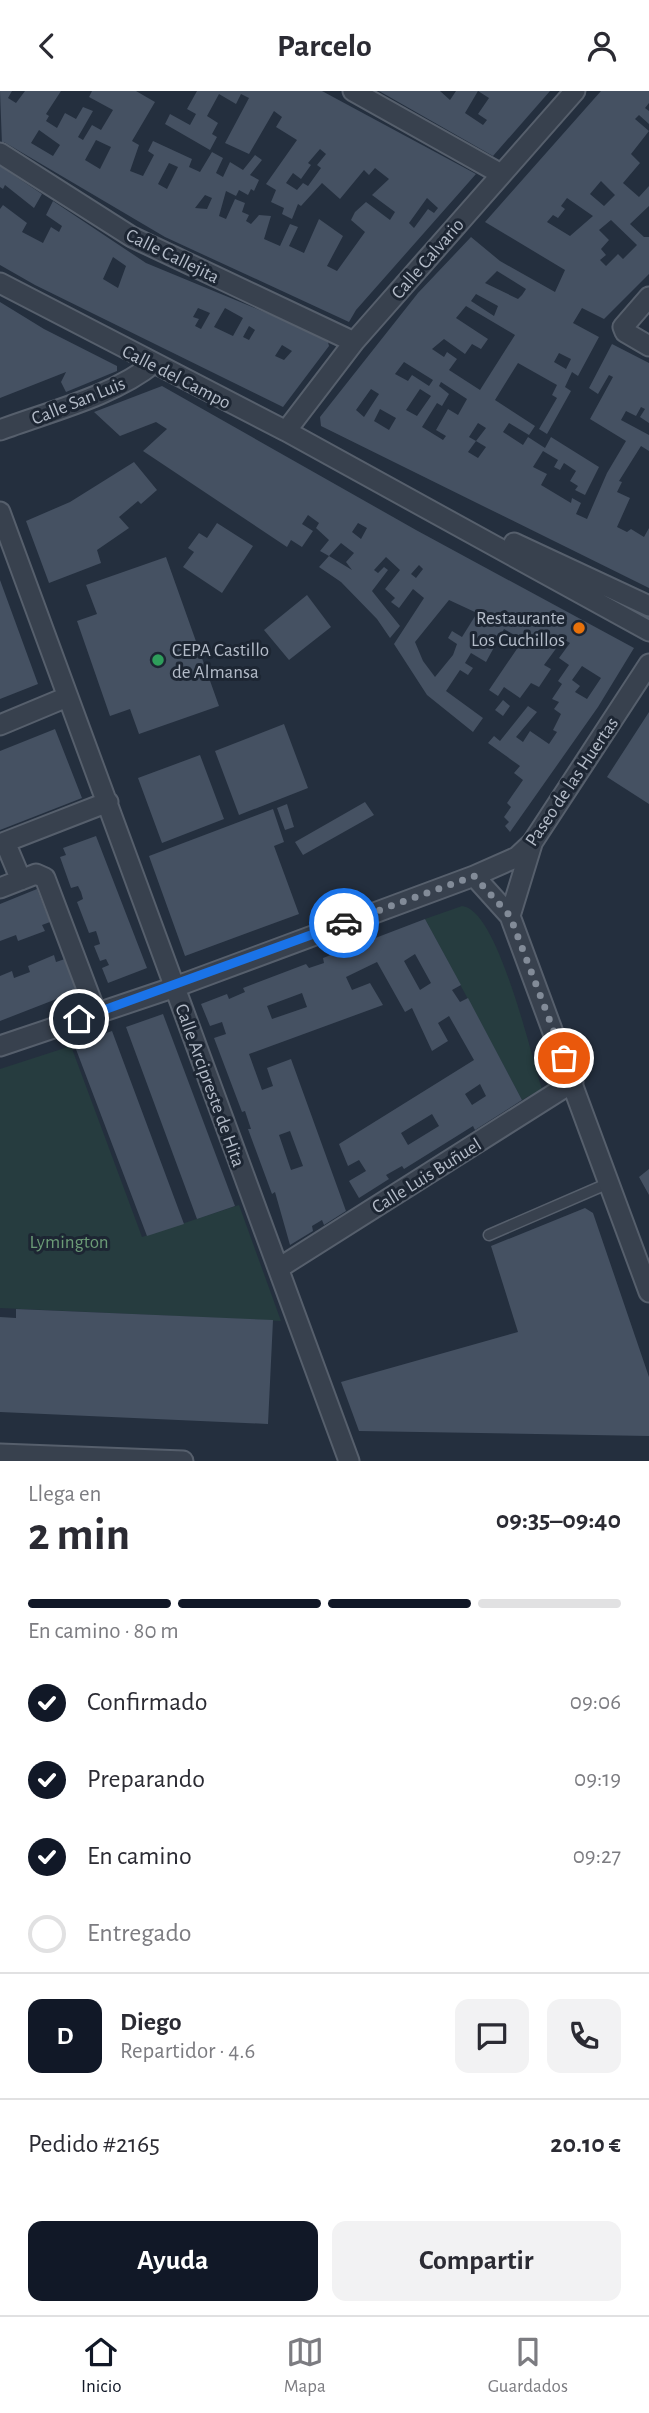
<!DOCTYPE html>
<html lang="es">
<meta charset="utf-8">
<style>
:root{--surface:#fff;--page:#f2f2f3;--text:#2b2b33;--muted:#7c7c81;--line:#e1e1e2;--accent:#111827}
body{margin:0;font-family:"Alegreya Sans",sans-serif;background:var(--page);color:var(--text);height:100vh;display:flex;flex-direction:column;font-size:26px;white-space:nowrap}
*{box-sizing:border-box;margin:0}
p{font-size:23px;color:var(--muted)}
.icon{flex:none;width:38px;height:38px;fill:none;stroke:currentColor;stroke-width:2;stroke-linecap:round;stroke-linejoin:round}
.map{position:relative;height:1370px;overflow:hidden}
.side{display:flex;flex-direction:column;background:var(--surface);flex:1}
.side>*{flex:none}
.pin{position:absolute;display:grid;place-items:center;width:60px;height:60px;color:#fff;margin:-30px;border:4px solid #fff;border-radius:50%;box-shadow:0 2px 7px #0007}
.courier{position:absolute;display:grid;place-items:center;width:70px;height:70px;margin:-35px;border:5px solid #1a73e8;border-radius:50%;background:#fff;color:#222;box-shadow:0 2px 9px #0007}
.summary em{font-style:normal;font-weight:600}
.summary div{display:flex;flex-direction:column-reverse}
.summary{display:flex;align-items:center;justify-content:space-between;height:119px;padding:0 28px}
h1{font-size:46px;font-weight:600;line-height:52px}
.bar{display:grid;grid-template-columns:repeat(4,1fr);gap:10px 7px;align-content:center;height:84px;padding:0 28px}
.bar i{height:9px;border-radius:5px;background:var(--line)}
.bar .current{background:var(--accent)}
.bar p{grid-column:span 4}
.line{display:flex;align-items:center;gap:18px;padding:0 28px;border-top:2px solid var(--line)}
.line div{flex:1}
.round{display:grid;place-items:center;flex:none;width:74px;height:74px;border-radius:14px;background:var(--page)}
ol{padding:0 28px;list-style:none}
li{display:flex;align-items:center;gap:21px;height:77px}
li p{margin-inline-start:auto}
li .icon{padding:7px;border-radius:50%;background:var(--accent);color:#fff;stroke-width:4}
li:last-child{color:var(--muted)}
li i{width:38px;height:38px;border:4px solid var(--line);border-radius:50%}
.button{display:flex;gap:14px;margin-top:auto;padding:14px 28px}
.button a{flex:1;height:80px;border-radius:14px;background:var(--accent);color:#fff;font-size:28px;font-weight:600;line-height:80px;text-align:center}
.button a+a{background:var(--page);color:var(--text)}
header{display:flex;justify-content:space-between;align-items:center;height:91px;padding:0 28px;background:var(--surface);font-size:32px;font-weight:600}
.menu{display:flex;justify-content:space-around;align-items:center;height:98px;border-top:2px solid var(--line);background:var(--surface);font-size:19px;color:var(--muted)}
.menu a{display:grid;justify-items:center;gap:4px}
.menu .current{color:var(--accent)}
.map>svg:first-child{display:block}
</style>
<header><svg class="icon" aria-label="back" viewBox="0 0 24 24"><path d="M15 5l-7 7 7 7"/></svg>Parcelo<svg class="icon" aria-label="person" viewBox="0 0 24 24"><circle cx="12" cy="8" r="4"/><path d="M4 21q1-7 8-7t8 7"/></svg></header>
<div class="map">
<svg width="649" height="1370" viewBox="0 0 649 1370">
<rect width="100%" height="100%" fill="#242f3e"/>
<path fill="#263c3f" d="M462,815c36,3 69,150 80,183l-20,11 -97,-181z
M71,955l71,191 97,-32 42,116 -281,-13v-239z"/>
<path fill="#455162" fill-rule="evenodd" d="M0,0h12l-4,7 8,5 9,-12h36l-15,23 3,2 -3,5 11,7 8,-15 11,6 7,-12 10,4 -15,26 5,3 9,-15 9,5 12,-20 -24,-13 3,-6h44l19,11 -23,39 7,4 -9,26 13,5 11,-21 -6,-4 5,-10 39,18 -3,8 11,5 12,-20 11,6 -7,15 7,4 7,-15 13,8 12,-15 7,5 -12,15 9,5 -5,11 -3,-2 -3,6 -9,-5 -3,6 -10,-5 -7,25 7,3 9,-20 10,4 -3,9 7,3 -3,6 5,3 8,-9 12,1 -7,23 16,7 10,-22 8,3 -9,19 15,7 15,-34 24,17 -16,30 10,5 28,-39 -14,-12 4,-8 11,-10 24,18 5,-8 -23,-17 17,-16 -14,-11 -6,7 -5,-5 -24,29 -18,-16 -21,23 -3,-2 -6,15 -10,-5 2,-6 -13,-6 5,-12 -10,-6 31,-44 -21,-13 6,-10 -8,-6 -25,43 -24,-11 24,-45 -8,-4 -5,10 -17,-10 -12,22 11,7 -6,11 5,3 -7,13 -45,-26 5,-10 20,11 6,-11 -9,-5 10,-18h125l154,83 -120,136 -7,12 -184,-85 -161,-95 -2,3zM39,39l21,15 -7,11 -22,-13zM96,49l15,7 -11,22 -15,-9zM320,58l6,5 -9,11 4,3 -13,18 -5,-3 -6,7 -11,-7 7,-10 8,6 10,-14 -3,-2zM169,72l9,4 -11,22 -9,-5zM205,104l7,3 -5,11 -12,-1zM427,107l11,10 -4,5 -6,-4 -14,19 -5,-5z
M379,0h61l10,9 6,-9h94l-57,65zM478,0l11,7 -11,16 9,6 -4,5 -18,-12z
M601,0h48v12l-4,5 4,3v13l-10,-9 -4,4 14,12 -18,23 9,9 -17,20 16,14 10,-11v20l-19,18 14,13h5v37l-45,45 -22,-11 -9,15 26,14 -21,39 -6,-4 -7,15 6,4 -24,43 -8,-5 18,-31 -5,-3 5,-10 -39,-22 -23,37 40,26 -6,9 -20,-12 -6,9 20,13 5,-8 17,11 6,-11 48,30 -14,28 -10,-5 3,-4 -8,-5 6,-10 -12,-8 -4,7 -6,-3 4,-7 -15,-9 -10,16 14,7 -6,11 30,18 1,-5 9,5 -5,11 11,5 20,-46 19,-32 -36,-22 23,-42 -4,-2 -11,19 -9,-6 23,-44 37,19v60l-9,-6 5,-8 -4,-2 -5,9 -10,-5 -5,9 28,15v16l-8,-5 -22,35 3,1 -5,10 13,6 -13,29 10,5 4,-3 13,8 5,-9v60l-328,-162 -1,-9 98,-124 53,-56 29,24 55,31 10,-22 -80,-48zM601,90l14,14 -11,11 -14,-12zM567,107l26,18 -23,20 -23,-14 6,-7 5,3 7,-9 -4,-3zM611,129l26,25 -14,14 -5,-5 -12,12 -6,-6 6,-5 -5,-6 8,-9 -10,-10zM497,180l29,18 -4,6 -4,4 -33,-16zM476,203l22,12 -4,10 -23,-15zM466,215l49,29 -35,55 -31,-20 8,-11 -10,-7 -3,5 -12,-8 12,-10 21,15 7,-10 9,5 7,-10 -32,-21zM559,262l12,6 -5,10 -12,-7zM404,271l29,18 -4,6 -17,-11 -4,6 -13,-7zM441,291l26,17 -9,16 -10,-6 -12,21 10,6 -3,4 -21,-13 15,-24 5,3 7,-12 -10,-8zM371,298l8,5 -15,23 -8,-7zM420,298l11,7 -14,20 -11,-6zM380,318l16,9 -7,12 -15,-9zM478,332l8,5 -10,13 10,6 -8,11 -10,-6 8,-11 -7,-4z
M0,75l42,28 -8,14 -29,-23 -2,4 -3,-2z
M53,110l93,62 181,75 2,8 -46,61 -248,-122 -35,-20v-56l3,-4 24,18 -5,9 21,11 8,-16 8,5 3,-6 -16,-11zM113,166l13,9 -8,22 -15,-9zM198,217l12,5 -9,16 -6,-3 4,-7 -6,-2zM225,217l18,10 -10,18 -19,-9zM249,235l6,4 -6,10 -6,-3zM282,254l10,6 -8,9 -9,-4z
M0,211l44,27 73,37v5l-51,21 -5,-10 5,-10 -66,26z
M162,295l254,144 218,118 -36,59 -88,125 -5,-6 4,-4 -5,-5 7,-10 -4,-4 16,-23 -9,-7 6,-7 -32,-23 6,-7 6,5 28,-35 9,6 -21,25 7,5 7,-11 19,13 8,-12 -4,-2 8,-16 -7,-5 5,-7 -7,-3 10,-15 -4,-3 11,-16 -10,-7 11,-15 -7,-4 -19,26 7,4 -12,18 -8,-4 -11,15 -16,-11 -6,9 -9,-6 34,-50 -19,-11 -18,33 -15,-9 -6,10 8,5 -5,7 -8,-5 -14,21 37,27 -10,14 -46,-37 -33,-51 30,-46 -11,-9 -14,19 -8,-6 4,-4 -10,-9 15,-19 -14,-13 -12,13 4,3 6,-6 4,3 -16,21 28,35 -10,12 -13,-19 -36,-37 -22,-15 10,-11 23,14 -6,-8 8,-9 -13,-10 -12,13 -9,-5 9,-11 -13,-12 3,-5 -11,-8 -6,9 11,7 -11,16 -11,-7 -4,7 -144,-96 24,-22 -11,-7 -36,14 -26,-24zM358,432l9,5 -6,11 -9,-7zM419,474l4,4 -7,9 -5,-4zM449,509l28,13 -15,24 -10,-6 -4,7 9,6 -4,11 -18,22 -12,-16 -8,-19zM582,575l19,12 -14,21 -12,-7 5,-6 -8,-6z
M134,371l23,28 -16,14 -3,-3 -19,16 10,11 -32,22 4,13 -52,20 -23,-62 44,-19z
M217,432l36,23 -31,47 -39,-26 11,-15 -6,-4 11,-15 8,5z
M166,466l53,149 -80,28 -9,-25 -20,7 -33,-95 20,-7 -11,-29z
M0,489l38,104 -38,15z
M307,504l24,32 -42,33 -25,-30z
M503,609l7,6 -7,10 -8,-6z
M649,621v92l-42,-27z
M284,633l24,64 -69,27 -24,-64z
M55,638l27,69 -82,32v-79z
M200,664l24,64 -62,24 -24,-65z
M365,711l9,13 -71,40 -8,-13z
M287,713l7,23 -9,3 -8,-22z
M273,718l11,33 -10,4 25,68 -114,42 -36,-100z
M96,745l51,132 -39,15 -6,-15 7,-3 -3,-6 -6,2 -6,-15 6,-2 -2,-7 -2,-6 -7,2 -12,-31 6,-3 -2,-7 -3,-6 -7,2 -11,-31 6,-2 -3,-7z
M37,798l13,33 -8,3 3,6 -27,10 -2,-6 -16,6v-37z
M425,828l36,66 -9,5 8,12 8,-4 54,102 -47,30 -2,-4 -69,43 -2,-3 -16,9 3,4 -30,19 -10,-17 17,-10 -7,-11 -11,6 -9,-22 135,-84 -25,-44 -11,7 10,18 -16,10 -20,-43 -7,4 -28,-50 -31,15 6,13 18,-7 13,22 -134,49 13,36 11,-4 -6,-18 24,-9 55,152 -22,14 -2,-5 -10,6 1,5 -23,14 -15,-53 -3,2 -24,-65h3l-6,-18 -3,1 -28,-74 12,-4 -4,-12 -12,4 -9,-22 26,-10 2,5 16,-7 -2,-4 63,-24 3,4 15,-5 -1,-5zM415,863l16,29 -11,7 -16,-29zM302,902l5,14 -35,12 -5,-13zM480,993l6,12 -14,9 -7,-11zM432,1023l7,12 -31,19 -7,-12zM290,1040l13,35 -12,4 -12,-35z
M54,864l2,7 9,-3 12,32 -77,30v-45l12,-5 2,7 16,-6 -2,-6z
M163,923l72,192 -38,13 -71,-192z
M112,940l72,193 -37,12 -73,-192z
M649,1078v26l-10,-18z
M585,1117l8,5 56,164v59l-290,-5 -18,-49 177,-50 -27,-86z
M16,1218l257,11 -5,104 -268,-12v-95l16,1z"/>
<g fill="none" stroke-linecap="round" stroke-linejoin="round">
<defs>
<path id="lane" d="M489,1144l120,-52"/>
<path id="street" d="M353,0l148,83
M0,62l132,84 222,105
M0,192l286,148 363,200
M649,206l-26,30 2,5 24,14
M0,339c48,-18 114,-34 154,-67
M286,340l68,-89 221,-251
M0,421l349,949
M514,452l135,63
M0,634l67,-28
M5,751l16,38
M0,753l108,-42
M474,785l36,40 139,376
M0,797l36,-14 9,4 51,135
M510,825l22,-72
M0,955l175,-59 299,-111 43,-19 15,-14 117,-179
M279,1177l294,-186
M0,1363l183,7"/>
</defs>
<use href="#lane" stroke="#565f6c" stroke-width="13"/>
<use href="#street" stroke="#565f6c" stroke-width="23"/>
<use href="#lane" stroke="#38414e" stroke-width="10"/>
<use href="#street" stroke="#38414e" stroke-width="19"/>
</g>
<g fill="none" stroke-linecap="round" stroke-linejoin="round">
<path stroke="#828b98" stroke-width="7" stroke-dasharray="0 12.6" d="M344,832l130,-47 36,40 54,142"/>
<path stroke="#1a73e8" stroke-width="9" d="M79,928l265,-96"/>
</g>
<circle fill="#e8710a" stroke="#1d2633" stroke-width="2.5" cx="579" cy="537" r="7"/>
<circle fill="#2e9e5b" stroke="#1d2633" stroke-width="2.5" cx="158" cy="569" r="7"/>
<g text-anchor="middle" stroke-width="6" stroke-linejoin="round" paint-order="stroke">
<g font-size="19" fill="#b4bcc9" stroke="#1d2633">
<text transform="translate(173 164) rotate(26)" y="7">Calle Callejita</text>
<text transform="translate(427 167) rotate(-49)" y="7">Calle Calvario</text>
<text transform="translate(177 285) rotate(27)" y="7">Calle del Campo</text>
<text transform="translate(78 309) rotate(-22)" y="7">Calle San Luis</text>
<text transform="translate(571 690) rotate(-56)" y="7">Paseo de las Huertas</text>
<text transform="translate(211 994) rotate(70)" y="7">Calle Arcipreste de Hita</text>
<text transform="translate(426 1084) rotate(-32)" y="7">Calle Luis Buñuel</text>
</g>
<g font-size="19" fill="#b4bcc9" stroke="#1d2633" text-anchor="end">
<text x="565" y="533">Restaurante<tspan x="565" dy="22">Los Cuchillos</tspan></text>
<text x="172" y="565" text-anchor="start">CEPA Castillo<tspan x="172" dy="22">de Almansa</tspan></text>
</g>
<g font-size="19" fill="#6b9a76" stroke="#1d2633">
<text x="69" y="1157">Lymington</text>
</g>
</g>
</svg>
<div class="pin" style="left:564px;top:967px;background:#ea580c"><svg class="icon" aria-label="bag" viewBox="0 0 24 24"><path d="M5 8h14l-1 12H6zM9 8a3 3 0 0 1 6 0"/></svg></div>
<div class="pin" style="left:79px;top:928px;background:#1f2937"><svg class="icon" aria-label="home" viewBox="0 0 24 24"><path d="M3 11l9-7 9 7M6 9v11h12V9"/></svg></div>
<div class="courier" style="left:344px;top:832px"><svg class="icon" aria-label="car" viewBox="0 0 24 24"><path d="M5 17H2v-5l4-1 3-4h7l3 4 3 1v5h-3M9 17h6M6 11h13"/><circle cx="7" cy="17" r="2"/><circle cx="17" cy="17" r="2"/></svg></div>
</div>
<section class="side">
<div class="summary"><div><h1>2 min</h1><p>Llega en</p></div><em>09:35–09:40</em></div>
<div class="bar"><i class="current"></i><i class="current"></i><i class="current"></i><i></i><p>En camino · 80 m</p></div>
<ol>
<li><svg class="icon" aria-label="check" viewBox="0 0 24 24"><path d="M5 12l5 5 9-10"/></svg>Confirmado<p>09:06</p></li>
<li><svg class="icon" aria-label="check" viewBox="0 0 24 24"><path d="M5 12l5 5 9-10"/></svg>Preparando<p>09:19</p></li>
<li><svg class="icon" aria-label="check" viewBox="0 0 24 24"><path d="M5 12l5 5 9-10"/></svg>En camino<p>09:27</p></li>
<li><i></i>Entregado</li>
</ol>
<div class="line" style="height:126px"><b class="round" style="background:var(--accent);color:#fff">D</b><div><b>Diego</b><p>Repartidor · 4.6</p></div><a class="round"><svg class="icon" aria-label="chat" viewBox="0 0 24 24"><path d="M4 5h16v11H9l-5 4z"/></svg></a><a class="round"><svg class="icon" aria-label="phone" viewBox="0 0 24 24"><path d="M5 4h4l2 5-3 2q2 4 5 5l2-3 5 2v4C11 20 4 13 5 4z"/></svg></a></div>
<div class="line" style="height:91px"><div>Pedido #2165</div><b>20.10 €</b></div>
<div class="button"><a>Ayuda</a><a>Compartir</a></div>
</section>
<nav class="menu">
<a class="current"><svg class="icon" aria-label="home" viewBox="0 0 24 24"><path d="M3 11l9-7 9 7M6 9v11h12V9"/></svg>Inicio</a>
<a><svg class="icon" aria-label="map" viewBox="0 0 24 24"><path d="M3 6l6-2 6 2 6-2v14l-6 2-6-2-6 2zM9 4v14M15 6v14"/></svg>Mapa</a>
<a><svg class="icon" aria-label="saved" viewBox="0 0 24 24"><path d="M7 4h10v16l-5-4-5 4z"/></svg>Guardados</a>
</nav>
